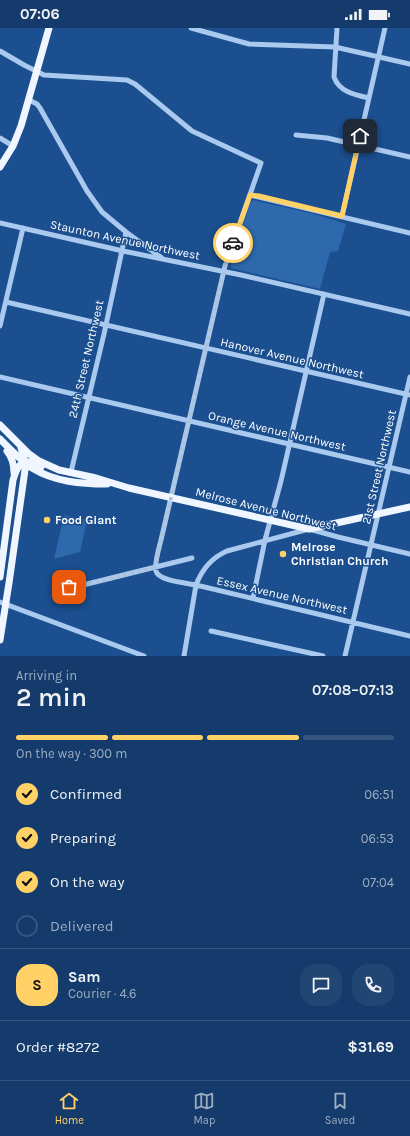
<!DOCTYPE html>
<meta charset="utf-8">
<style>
:root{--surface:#143b6b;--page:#214673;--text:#f1f3f6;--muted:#9dadc1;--line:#33557e;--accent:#ffd166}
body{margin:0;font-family:Karla,sans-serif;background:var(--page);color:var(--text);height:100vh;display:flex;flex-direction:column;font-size:15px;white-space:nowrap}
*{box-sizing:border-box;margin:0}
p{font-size:13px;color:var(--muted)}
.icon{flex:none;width:22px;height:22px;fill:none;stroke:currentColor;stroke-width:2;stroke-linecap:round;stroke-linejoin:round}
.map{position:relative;height:628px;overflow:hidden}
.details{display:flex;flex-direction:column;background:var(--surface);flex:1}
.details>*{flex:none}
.pin{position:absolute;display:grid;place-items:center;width:34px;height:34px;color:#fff;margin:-17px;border-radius:8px;box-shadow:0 2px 6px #0006}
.courier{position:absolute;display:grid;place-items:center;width:40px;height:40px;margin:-20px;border:3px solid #ffd166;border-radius:50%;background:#fff;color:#222;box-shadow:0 1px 5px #0007}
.summary em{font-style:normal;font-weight:600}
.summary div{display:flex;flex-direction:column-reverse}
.summary{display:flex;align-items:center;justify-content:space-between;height:68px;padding:0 16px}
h1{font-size:26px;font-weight:600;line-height:30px}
.bar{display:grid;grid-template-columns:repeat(4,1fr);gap:6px 4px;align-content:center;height:48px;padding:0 16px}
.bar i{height:5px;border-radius:3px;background:var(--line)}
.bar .on{background:var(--accent)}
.bar p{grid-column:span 4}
.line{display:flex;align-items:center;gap:10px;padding:0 16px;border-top:1px solid var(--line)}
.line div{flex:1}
.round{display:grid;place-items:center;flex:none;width:42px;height:42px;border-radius:16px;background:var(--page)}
ol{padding:0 16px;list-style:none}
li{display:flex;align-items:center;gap:12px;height:44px}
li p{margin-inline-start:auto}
li .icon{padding:4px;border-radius:50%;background:var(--accent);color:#111;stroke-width:4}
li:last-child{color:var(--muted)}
li i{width:22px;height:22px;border:2px solid var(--line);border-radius:50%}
.status{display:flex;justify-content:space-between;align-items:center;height:28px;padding:0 20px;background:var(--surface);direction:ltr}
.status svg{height:11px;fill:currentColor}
.dock{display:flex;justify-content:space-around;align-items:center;height:56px;border-top:1px solid var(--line);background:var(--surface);font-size:11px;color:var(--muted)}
.dock a{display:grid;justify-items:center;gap:2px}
.dock .on{color:var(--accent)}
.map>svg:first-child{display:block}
</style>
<div class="status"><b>07:06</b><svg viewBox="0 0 49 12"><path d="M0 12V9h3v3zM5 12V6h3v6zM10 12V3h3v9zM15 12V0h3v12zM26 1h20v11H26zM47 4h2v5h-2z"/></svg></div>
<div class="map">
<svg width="410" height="628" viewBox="0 0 410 628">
<rect width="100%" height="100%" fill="#1b4f8f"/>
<path fill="#2e69ad" d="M253,172l65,15 28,9 -8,27 -8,1 -10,37 -89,-21v-7l19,-58z
M64,487l23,5 -7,32 -26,7z"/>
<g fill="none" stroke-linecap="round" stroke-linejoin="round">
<path stroke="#a9c9ee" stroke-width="5" d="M191,0l58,16 86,3 75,17
M337,0l-3,49c5,15 22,18 35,21
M0,23l24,14 20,10 83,5 8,4 57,47 69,32 -36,103 -64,274c-2,8 -7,24 -5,31 2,10 31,12 40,14l214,51
M29,72l8,4 3,4 47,83 15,21 24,20 36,26
M296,107l31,3 83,19
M0,110l13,8
M250,167l160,38
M342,188l43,-188
M0,195l123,28 118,24 169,39
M6,274l404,93
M0,298l23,-98
M0,349l410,95
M71,444l33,-138 22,-102
M59,557l10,2 10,-1 113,-28
M253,570l12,-58 16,-59 43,-187
M0,574l144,54
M211,603l112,25
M184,628l12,-71c6,-16 15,-27 31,-34l82,-22 29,8 72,17
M345,628l65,-279"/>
<path stroke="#f0f6ff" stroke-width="7" d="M0,139l13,-21 8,-20 28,-98
M0,397l28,28 11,8 20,9 37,8 33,10 180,41 101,-22
M0,411c10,10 20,21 32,29 23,14 49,16 75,16
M7,423c5,6 7,13 7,22
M0,549l13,-97c5,-17 11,-24 28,-13
M0,612l9,-57 16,-113 -1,-13 -3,-9"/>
</g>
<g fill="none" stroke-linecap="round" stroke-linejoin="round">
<path stroke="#afc1d8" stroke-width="4" stroke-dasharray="0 7.2" d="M69,559l37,-7 49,-13 70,-301 8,-23"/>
<path stroke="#ffd166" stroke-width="5" d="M233,215l17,-48 9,1 83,20 18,-80"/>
</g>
<g fill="#ffd166" stroke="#1b4f8f" stroke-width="1.5">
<circle cx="47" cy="492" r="4"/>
<circle cx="283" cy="526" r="4"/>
</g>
<g text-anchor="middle" stroke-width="3" stroke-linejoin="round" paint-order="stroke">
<g font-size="12" fill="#fff" stroke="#1b4f8f">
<text transform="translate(125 212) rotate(12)" y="4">Staunton Avenue Northwest</text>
<text transform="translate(292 330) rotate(13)" y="4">Hanover Avenue Northwest</text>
<text transform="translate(86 331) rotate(-77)" y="4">24th Street Northwest</text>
<text transform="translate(277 403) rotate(13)" y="4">Orange Avenue Northwest</text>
<text transform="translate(379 439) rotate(-77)" y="4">21st Street Northwest</text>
<text transform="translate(266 481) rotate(14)" y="4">Melrose Avenue Northwest</text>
<text transform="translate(282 567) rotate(13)" y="4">Essex Avenue Northwest</text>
</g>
<g font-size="12" font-weight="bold" fill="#fff" stroke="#1b4f8f" text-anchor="start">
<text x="55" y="496">Food Giant</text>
<text x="291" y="523">Melrose<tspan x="291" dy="14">Christian Church</tspan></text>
</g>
</g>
</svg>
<div class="pin" style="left:69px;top:559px;background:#ea580c"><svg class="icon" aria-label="bag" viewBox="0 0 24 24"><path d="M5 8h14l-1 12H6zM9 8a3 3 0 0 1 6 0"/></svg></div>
<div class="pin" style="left:360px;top:108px;background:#1f2937"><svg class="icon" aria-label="home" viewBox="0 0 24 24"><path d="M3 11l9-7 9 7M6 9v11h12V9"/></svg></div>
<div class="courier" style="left:233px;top:215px"><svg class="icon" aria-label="car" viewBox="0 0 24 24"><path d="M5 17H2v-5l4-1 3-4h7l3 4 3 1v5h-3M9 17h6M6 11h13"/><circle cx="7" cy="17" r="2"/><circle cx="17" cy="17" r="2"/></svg></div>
</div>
<section class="details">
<div class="summary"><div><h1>2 min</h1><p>Arriving in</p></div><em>07:08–07:13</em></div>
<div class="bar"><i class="on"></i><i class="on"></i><i class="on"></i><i></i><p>On the way · 300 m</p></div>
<ol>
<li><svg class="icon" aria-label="check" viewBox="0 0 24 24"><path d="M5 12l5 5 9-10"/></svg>Confirmed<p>06:51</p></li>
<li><svg class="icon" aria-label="check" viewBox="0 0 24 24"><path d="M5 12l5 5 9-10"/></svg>Preparing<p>06:53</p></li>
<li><svg class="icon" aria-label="check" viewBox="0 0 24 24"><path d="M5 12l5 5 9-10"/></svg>On the way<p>07:04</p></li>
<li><i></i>Delivered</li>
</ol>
<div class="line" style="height:72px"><b class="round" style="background:var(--accent);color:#111">S</b><div><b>Sam</b><p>Courier · 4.6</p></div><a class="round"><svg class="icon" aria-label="chat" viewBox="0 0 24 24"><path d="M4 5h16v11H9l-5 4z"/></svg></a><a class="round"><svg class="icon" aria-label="phone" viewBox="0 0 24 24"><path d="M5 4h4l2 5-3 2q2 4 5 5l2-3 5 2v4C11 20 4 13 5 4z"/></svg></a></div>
<div class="line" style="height:52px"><div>Order #8272</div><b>$31.69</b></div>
</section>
<nav class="dock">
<a class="on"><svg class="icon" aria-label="home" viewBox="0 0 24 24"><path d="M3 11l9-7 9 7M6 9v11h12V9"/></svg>Home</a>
<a><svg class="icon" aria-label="map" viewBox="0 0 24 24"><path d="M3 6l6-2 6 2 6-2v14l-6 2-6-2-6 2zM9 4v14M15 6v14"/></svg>Map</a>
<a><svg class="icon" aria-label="saved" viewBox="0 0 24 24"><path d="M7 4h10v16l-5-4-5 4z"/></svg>Saved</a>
</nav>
